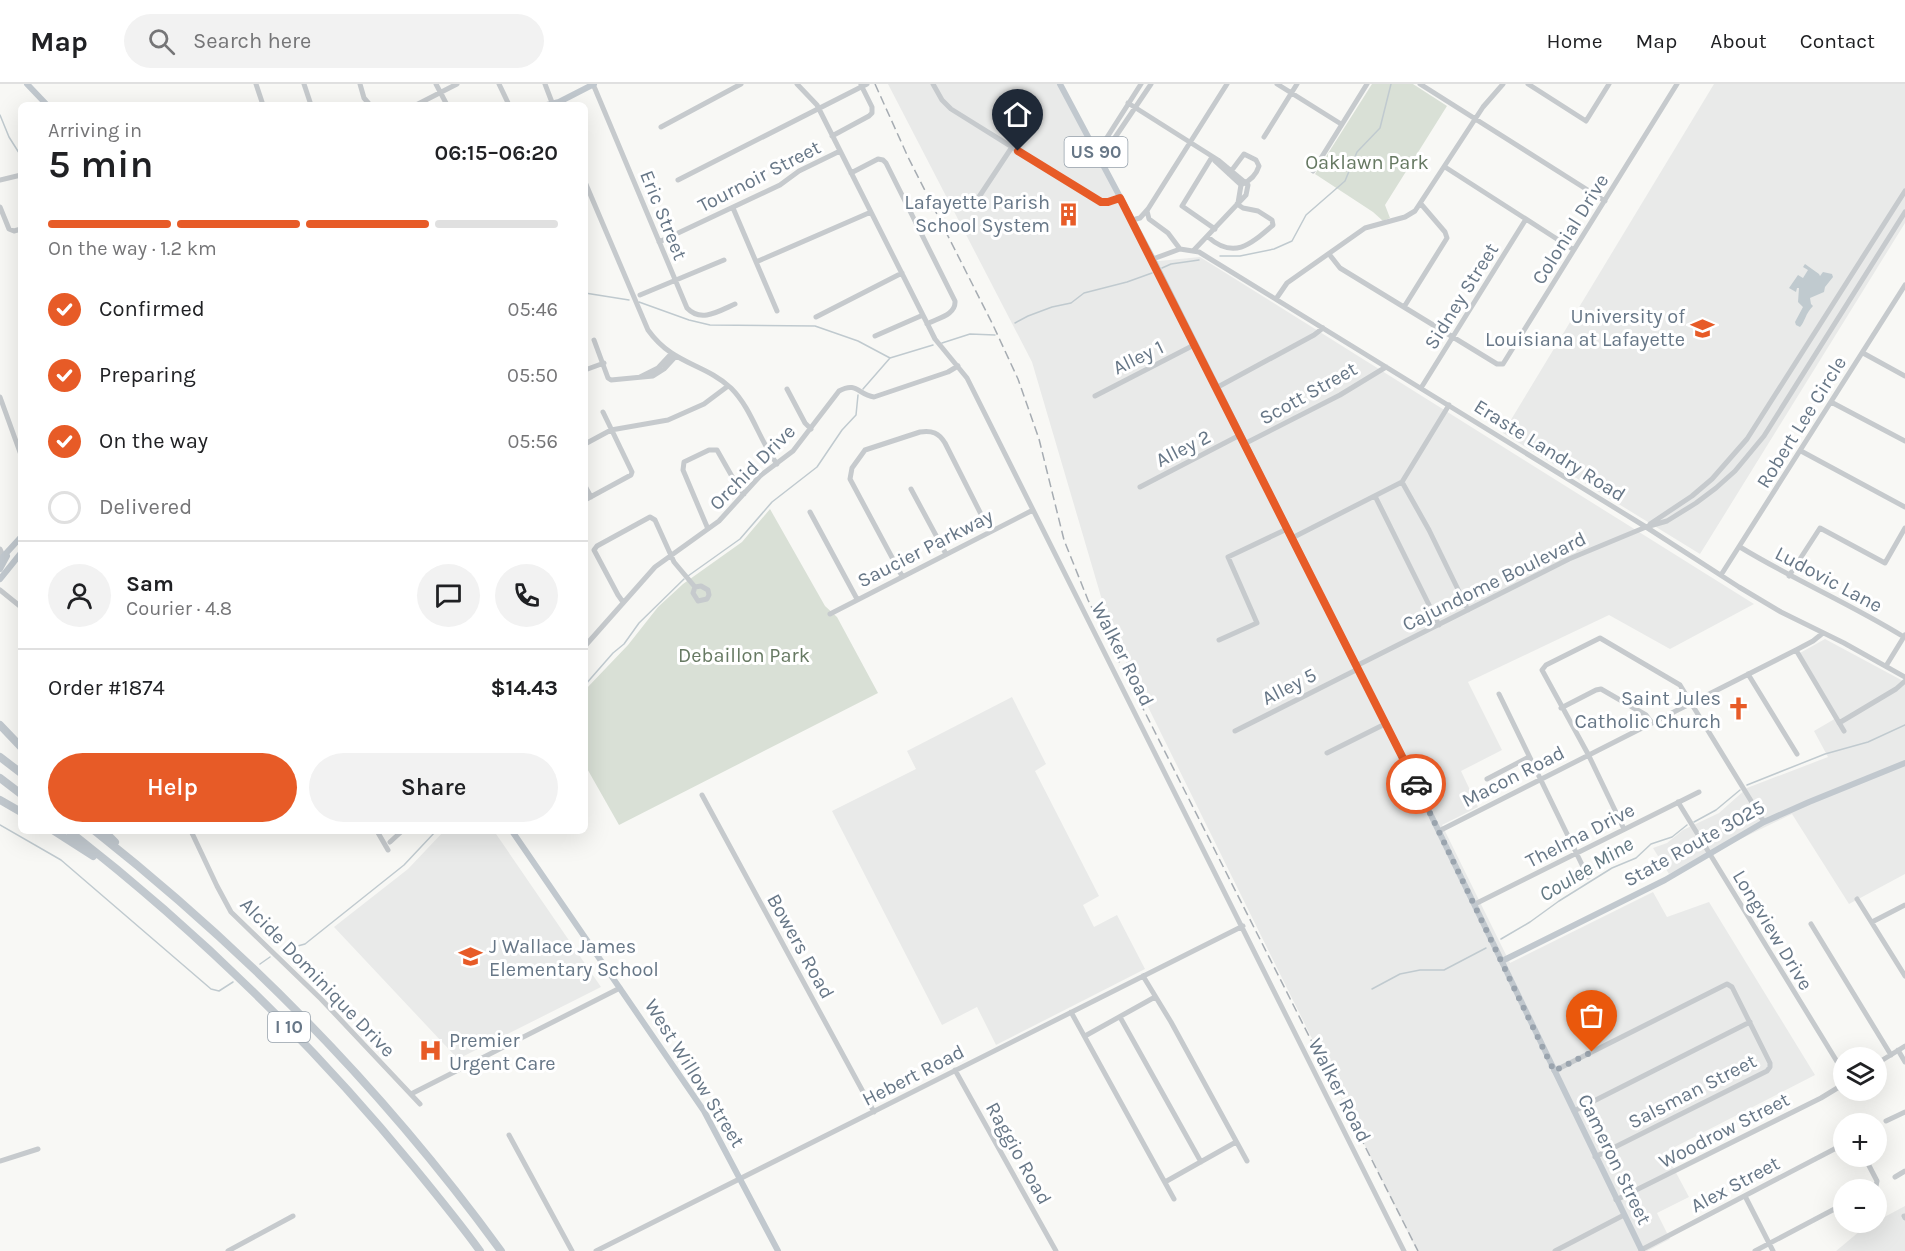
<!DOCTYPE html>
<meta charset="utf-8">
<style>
:root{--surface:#fff;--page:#f2f2f2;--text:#202124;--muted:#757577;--line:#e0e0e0;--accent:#e75b27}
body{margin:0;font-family:Karla,sans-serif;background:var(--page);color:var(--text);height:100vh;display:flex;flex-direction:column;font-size:22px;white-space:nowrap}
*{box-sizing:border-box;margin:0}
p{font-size:20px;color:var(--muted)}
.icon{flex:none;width:33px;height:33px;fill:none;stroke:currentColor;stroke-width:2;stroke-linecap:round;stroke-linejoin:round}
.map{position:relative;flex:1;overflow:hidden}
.drawer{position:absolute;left:18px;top:18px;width:570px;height:732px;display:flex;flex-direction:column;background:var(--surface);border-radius:9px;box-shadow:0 6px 24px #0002}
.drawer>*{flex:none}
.controls{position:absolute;left:1833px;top:963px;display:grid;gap:12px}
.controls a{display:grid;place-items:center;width:54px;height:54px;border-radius:50%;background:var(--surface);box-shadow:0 6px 24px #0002;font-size:30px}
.pin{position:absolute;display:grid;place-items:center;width:51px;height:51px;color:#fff;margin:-62px -26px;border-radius:50% 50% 50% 0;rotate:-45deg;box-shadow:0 0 6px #0007}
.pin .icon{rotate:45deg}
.courier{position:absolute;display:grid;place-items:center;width:60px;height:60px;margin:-30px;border:4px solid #e75b27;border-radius:50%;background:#fff;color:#222;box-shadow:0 2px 8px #0007}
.head em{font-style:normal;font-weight:600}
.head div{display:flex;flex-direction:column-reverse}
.head{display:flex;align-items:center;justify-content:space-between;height:102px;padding:0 30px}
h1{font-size:39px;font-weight:600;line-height:45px}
.bar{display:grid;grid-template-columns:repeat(4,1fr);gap:9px 6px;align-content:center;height:72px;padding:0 30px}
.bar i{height:8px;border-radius:4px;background:var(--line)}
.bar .current{background:var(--accent)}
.bar p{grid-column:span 4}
.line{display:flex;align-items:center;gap:15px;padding:0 30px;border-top:2px solid var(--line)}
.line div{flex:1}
.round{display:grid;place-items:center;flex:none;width:63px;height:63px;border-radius:32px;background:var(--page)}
ol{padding:0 30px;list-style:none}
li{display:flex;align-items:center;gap:18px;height:66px}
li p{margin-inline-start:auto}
li .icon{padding:6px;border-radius:50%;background:var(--accent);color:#fff;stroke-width:4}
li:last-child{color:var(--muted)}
li i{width:33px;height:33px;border:3px solid var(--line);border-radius:50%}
.button{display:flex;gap:12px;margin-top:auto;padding:12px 30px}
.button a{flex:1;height:69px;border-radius:36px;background:var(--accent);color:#fff;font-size:24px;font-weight:600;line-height:69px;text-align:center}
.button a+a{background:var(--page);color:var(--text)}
header{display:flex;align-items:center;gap:36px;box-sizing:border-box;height:84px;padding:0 30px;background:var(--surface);border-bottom:2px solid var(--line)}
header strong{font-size:28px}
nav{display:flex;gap:33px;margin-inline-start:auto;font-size:21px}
.search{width:420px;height:54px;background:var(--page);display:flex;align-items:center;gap:15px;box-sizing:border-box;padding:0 21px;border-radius:33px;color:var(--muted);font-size:22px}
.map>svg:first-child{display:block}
</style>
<header>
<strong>Map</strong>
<div class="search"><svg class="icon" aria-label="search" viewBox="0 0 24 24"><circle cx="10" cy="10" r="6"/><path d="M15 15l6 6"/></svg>Search here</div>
<nav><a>Home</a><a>Map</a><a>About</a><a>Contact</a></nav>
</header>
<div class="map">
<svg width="1905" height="1167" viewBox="0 0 1905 1167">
<rect width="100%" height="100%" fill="#f8f8f5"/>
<path fill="#e9eae9" d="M888,0h173l88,178 51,-5 554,347 -84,45 -61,-34 -141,67 34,68 -41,21 17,36 -36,18 68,138 143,-71 14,25 42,-15 106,173 -150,77 24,45 -32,16 13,26 -23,12h-230l-305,-617 -80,-272z
M1714,0h191v139l-205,331 -197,-121z
M1825,555l80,43v192l-56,30 -57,-90 -123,60 -16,-26 14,-5 16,-13 36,-17 28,-25 81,-31 -14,-26 24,-14 -38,-64z
M1012,613l34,67 -11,7 64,125 -16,9 11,22 23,-12 28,54 -149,76 -19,-38 -35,18 -110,-214 84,-42 -9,-18z
M444,747h50l107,156 -143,72 -124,-132 74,-58z
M1905,1122v45h-69l30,-25 10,-4 1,-1z"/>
<path fill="#d9e0d6" d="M1372,0h41l34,22 -62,99 5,13 -7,3 -10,-9 -58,-38z
M770,425l55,97 12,11 41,76 -259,132 -34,-60v-75l43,-45 30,-38 25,-23 59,-42z"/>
<path fill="#c0cacf" d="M1805,180l14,10 1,2 3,-4 9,2 1,3 -8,10 -1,5 -14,6 1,6 2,2c-8,8 -8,16 -13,21l-4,-2 -1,-3 8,-15 -5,-5 1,-14h-2l-1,4 -7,-4 9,-13 5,3 5,-8 -5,-3z"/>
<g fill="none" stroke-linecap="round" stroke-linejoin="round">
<path stroke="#c0cacf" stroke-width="1.5" d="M0,31l9,22 12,19
M1220,172h20l34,-7 18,-8 14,-26 39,-34 12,-29 23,-24 11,-44
M1162,184l9,-4 28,-4
M585,209l44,7
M639,218l50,18 21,5 105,1 43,15 32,17 43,-13
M1015,239l13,-7 24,-9 19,-4 13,-10 43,-11 25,-9
M942,259l28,-9 25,1
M863,305l27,-31
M688,492l52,-37 32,-37 45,-35 25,-37 14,-15 2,-20
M585,601l28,-32 11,-9 15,-21 45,-44
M1747,701l78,-31 43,-12 37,-17
M1694,738l22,-12 24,-20
M0,741l61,35 150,129 8,2 14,-9
M1501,855l29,-17 29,-21 53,-33 24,-10 15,-14 21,-7 15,-12
M283,866l22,-6 99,-79 32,-34
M260,880l10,-7
M1372,905l28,-15 20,-4h24l42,-22"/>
<path stroke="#c6cacd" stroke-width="5" d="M256,0l7,21
M304,0l7,21
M360,0l4,14 6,7
M436,0l11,21
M499,0l10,21
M545,0l8,21
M593,0l94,224c14,15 32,3 48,-4
M797,0l20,21 118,234 32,39c148,290 292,582 437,873
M933,0l9,16 9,9 138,86 15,8 16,-5
M1141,0l-35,55 1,4 5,-1 39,-58
M1277,0l64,40
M1420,0l185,117
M1528,0l58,37 23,-37
M1128,19l90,57 30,25 -2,10 -52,55
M416,21l41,-21
M661,43l80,-43
M832,52l37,-20 3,-3v-6l-11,-22
M1264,53l33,-53
M1212,73l-30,49 33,23
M1215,77l26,24 -3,18
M1445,83l129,83
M1313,87l54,-87
M851,89l27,-14 5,1 3,3 69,138c1,14 -17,17 -28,23
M1229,90l15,-20 12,6 3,6c-3,10 -9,15 -18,19
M0,96l21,-5
M678,96l189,-96
M585,98l63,148c25,35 56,33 83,58 21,21 28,52 46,76
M973,122l39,-59
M0,123l9,22 5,2 7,-2
M733,124l44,103
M1147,127l2,8 19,14 12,16
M1132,136l8,-2 8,-9 79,-125
M1208,153c26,23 43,7 65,-12l-1,-5 -14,-9 -15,-3 -6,-4
M659,158l121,-57 19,-14 41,-20
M1329,170l11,14 157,96h6l174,-280
M1153,175l27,-10 19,3 447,275 93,60 42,25 63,31 61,34
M756,178l115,-50
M640,211l84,-35
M1276,215l11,-16 78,-55 40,-11 10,-6 68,-104 20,-23
M1404,223l43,-69 -2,-6 -24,-28
M816,233l86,-44
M875,252l48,-21
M594,256l14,38 3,2 42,-4 11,-7 11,-12
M1863,269l42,23
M585,286l19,-7
M640,293l18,-9 13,-14
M1216,304l98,-53 9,-7
M1421,304l105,-169
M787,305l18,34 6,6
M1095,312l99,-51
M0,313l21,58
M1831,318l74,39
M585,360l26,-14 57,-10 36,-16 24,-18
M1244,360l96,-49 46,-28
M1801,367l104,56
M1402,398l27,48 39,80
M585,402l6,11
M1140,403l100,-52
M911,405l35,65
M1375,412l64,129
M585,416l46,-25 1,-3 -29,-60
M810,428l47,87
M1650,440l42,-28 20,-17 35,-40 158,-248
M708,445l-25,-59 1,-8 25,-12h8l21,37 6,7
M1292,454l110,-56 47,-77
M1740,463c54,33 111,57 164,90
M0,465l3,7
M1721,491l184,-290
M902,492l-52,-97 2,-11 13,-18 55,-18c12,-2 19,1 25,11l45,89
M1789,492l31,-48 65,35 20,-35
M0,506l21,17
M623,518l-5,-7 -24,-45 3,-4 53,-29 5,3 19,42 21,25 -2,6 5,8 9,-2 2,-4 -1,-5 -7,-4 -6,1
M830,530l203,-104
M1219,556l38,-17 -29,-66 59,-28
M585,562l70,-79 64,-46 41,-45 33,-25 46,-60c18,-10 19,4 35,6l74,-25 10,-6
M1796,566l48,81
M1356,582l213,-107 77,-32 21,-6 29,-18 20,-15 19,-17 29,-35 141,-224
M1886,582l19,-31
M1748,590l49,80
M1499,610l89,183
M1561,624l35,-18 5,-1 45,26 6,8
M1839,639l57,-34 9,-8
M1235,647l123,-62
M1327,669l58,-29
M1487,695l42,-22
M702,711l172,317
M1678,718l166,271
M1624,745l-36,-75 -46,-84 4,-5 54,-27 80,47 84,137
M191,747l26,55 14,26 90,87 99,105
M377,747l11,19
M1439,747l357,-181 17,-9 10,-8
M390,758l12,-11
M1857,815l48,77
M1475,820l224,-112
M1872,838l33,-17
M1811,840l80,131
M1143,892l28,46 76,139
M1071,928l103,187
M1120,933l81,145
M1085,952l70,-39
M1898,966l7,12
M1876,980l29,-18
M955,986l101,181
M1554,987l173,-87 5,3 38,76v4l-3,4 -172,86
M411,1010l209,-106
M1574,1027l176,-89
M1886,1037l19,-9
M1876,1042h2
M509,1051l63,116
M1864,1072l13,25 -1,5 -5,4
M0,1077l38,-12
M1895,1093l10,-6
M1165,1098l71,-40
M1745,1112l28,55
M1616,1116l205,-102 23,-14
M1904,1132l1,2
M1641,1166l203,-106
M228,1167l65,-35
M596,1167l647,-325
M1555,1167l69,-36
M1755,1167l89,-47"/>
<path stroke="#c1c8ce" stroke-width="6" d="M27,0l20,21
M1060,0l93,175 274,548 215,444
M547,21l12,-3 35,-18
M0,476l21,-23
M0,485l7,-13
M0,495l21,-26
M512,747l192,280 74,140
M1502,877l163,-81 99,-58 45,-20 96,-39"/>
<path stroke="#c1c8ce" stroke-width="8" d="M0,641l21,22
M0,673l21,16
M0,694l21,16
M0,716l21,12
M54,747l39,25
M69,747c126,98 242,211 344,335 23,28 46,56 67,85
M95,747c153,121 291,262 406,420
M104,747l11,11"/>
<path stroke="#a6acb2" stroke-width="1.5" stroke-dasharray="9 4.5" stroke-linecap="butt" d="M875,0l33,73 85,168 25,54 21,60 25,101 24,60 330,651"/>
</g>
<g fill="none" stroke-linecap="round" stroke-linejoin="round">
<path stroke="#9aa4ae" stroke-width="6" stroke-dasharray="0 10.8" d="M1416,700l138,287 38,-19"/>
<path stroke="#e75b27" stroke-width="8" d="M1018,67l83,51h7l12,-4 296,586"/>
</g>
<defs>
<symbol id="building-bare" viewBox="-9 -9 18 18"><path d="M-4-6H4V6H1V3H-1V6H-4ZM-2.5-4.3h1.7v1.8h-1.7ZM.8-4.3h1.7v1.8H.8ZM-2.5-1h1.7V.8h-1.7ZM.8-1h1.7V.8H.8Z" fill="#e75b27" stroke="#fff" stroke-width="2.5" paint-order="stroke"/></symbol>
<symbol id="university-bare" viewBox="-9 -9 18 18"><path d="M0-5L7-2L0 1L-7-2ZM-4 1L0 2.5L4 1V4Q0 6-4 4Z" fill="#e75b27" stroke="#fff" stroke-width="2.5" paint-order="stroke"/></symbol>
<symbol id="church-bare" viewBox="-9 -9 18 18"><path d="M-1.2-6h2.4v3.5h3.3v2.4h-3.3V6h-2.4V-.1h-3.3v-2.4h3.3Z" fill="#e75b27" stroke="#fff" stroke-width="2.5" paint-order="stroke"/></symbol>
<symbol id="school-bare" viewBox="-9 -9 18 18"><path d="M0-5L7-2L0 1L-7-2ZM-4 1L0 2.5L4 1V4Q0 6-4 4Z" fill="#e75b27" stroke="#fff" stroke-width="2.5" paint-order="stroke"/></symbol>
<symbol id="hospital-bare" viewBox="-9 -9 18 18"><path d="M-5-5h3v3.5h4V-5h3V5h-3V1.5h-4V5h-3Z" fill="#e75b27" stroke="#fff" stroke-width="2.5" paint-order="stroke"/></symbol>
</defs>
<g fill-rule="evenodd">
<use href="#building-bare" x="1052" y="114" width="33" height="33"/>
<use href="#university-bare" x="1686" y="228" width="33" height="33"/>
<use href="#church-bare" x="1722" y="608" width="33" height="33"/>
<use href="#school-bare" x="454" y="856" width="33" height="33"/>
<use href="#hospital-bare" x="414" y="950" width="33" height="33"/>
</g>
<g text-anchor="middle" stroke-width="6" stroke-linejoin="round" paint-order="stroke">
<g fill="#fff" stroke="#95a0ab" stroke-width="1.5">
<rect x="1064.5" y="53" width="63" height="30" rx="4.5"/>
<rect x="268" y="928" width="42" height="30" rx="4.5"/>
</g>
<g font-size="18" font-weight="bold" fill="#677787">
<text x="1096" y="74">US 90</text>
<text x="289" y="949">I 10</text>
</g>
<g font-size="20" fill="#667962" stroke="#fff">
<text x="1367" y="85">Oaklawn Park</text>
<text x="744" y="578">Debaillon Park</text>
</g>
<g font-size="20" fill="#677787" stroke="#fff">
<text transform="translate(759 92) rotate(-27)" y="7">Tournoir Street</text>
<text transform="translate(664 131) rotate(68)" y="7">Eric Street</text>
<text transform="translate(1570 145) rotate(-58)" y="7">Colonial Drive</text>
<text transform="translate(1461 212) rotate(-58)" y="7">Sidney Street</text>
<text transform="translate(1138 273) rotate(-26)" y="7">Alley 1</text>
<text transform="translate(1308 309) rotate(-29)" y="7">Scott Street</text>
<text transform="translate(1801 338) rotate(-58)" y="7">Robert Lee Circle</text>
<text transform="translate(1183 364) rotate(-27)" y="7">Alley 2</text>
<text transform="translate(1550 366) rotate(32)" y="7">Eraste Landry Road</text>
<text transform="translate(752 383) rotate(-45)" y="7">Orchid Drive</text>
<text transform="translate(925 464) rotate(-27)" y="7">Saucier Parkway</text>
<text transform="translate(1829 495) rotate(28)" y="7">Ludovic Lane</text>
<text transform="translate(1494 497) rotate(-26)" y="7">Cajundome Boulevard</text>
<text transform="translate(1123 570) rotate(63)" y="7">Walker Road</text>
<text transform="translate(1289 602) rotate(-27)" y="7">Alley 5</text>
<text transform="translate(1513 692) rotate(-27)" y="7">Macon Road</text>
<text transform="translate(1580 751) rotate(-27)" y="7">Thelma Drive</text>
<text transform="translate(1694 759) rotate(-29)" y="7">State Route 3025</text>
<text transform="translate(1773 846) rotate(59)" y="7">Longview Drive</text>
<text transform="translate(801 862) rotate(61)" y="7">Bowers Road</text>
<text transform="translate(318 893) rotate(46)" y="7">Alcide Dominique Drive</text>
<text transform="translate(695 989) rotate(58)" y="7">West Willow Street</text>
<text transform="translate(913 991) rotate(-27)" y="7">Hebert Road</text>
<text transform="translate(1340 1006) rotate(63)" y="7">Walker Road</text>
<text transform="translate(1692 1007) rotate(-27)" y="7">Salsman Street</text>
<text transform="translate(1724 1046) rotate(-27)" y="7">Woodrow Street</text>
<text transform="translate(1019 1069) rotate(61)" y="7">Raggio Road</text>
<text transform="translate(1615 1075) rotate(64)" y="7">Cameron Street</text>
<text transform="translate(1735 1100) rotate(-28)" y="7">Alex Street</text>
</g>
<g font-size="20" fill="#677787" stroke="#fff" text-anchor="end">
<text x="1050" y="125">Lafayette Parish<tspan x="1050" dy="23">School System</tspan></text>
<text x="1685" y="239">University of<tspan x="1685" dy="23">Louisiana at Lafayette</tspan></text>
<text x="1721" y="621">Saint Jules<tspan x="1721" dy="23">Catholic Church</tspan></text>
<text x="489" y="869" text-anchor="start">J Wallace James<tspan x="489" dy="23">Elementary School</tspan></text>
<text x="449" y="963" text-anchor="start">Premier<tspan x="449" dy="23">Urgent Care</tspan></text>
</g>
<g font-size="21" font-style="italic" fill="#637983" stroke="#fff">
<text transform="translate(1586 785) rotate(-31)" y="7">Coulee Mine</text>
</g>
</g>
</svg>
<div class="controls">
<a><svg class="icon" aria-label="layers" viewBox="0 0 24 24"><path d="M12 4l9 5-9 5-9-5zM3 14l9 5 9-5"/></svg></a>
<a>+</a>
<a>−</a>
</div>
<div class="pin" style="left:1592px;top:968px;background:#ea580c"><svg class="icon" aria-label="bag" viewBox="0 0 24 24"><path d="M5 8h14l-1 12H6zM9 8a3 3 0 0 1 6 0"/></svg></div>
<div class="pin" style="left:1018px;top:67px;background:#1f2937"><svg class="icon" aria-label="home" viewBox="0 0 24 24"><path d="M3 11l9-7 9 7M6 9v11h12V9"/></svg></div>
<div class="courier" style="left:1416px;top:700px"><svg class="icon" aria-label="car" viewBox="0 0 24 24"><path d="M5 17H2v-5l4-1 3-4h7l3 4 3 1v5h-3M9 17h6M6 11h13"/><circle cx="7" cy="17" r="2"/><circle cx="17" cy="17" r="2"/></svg></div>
<section class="drawer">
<div class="head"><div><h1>5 min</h1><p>Arriving in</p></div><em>06:15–06:20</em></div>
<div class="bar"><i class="current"></i><i class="current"></i><i class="current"></i><i></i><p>On the way · 1.2 km</p></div>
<ol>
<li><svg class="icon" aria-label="check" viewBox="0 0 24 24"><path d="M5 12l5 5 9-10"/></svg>Confirmed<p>05:46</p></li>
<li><svg class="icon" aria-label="check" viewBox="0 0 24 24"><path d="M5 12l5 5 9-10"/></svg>Preparing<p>05:50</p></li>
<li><svg class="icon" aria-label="check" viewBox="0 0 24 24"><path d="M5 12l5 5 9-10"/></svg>On the way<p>05:56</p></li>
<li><i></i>Delivered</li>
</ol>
<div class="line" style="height:108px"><a class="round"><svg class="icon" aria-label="person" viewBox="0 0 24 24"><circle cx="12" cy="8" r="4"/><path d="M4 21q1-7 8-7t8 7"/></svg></a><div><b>Sam</b><p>Courier · 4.8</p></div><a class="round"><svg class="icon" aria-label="chat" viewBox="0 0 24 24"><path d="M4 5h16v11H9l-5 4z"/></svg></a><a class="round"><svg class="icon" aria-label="phone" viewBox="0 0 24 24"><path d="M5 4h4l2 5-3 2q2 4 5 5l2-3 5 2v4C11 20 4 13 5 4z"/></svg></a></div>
<div class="line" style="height:78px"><div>Order #1874</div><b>$14.43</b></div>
<div class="button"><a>Help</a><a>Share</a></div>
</section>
</div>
